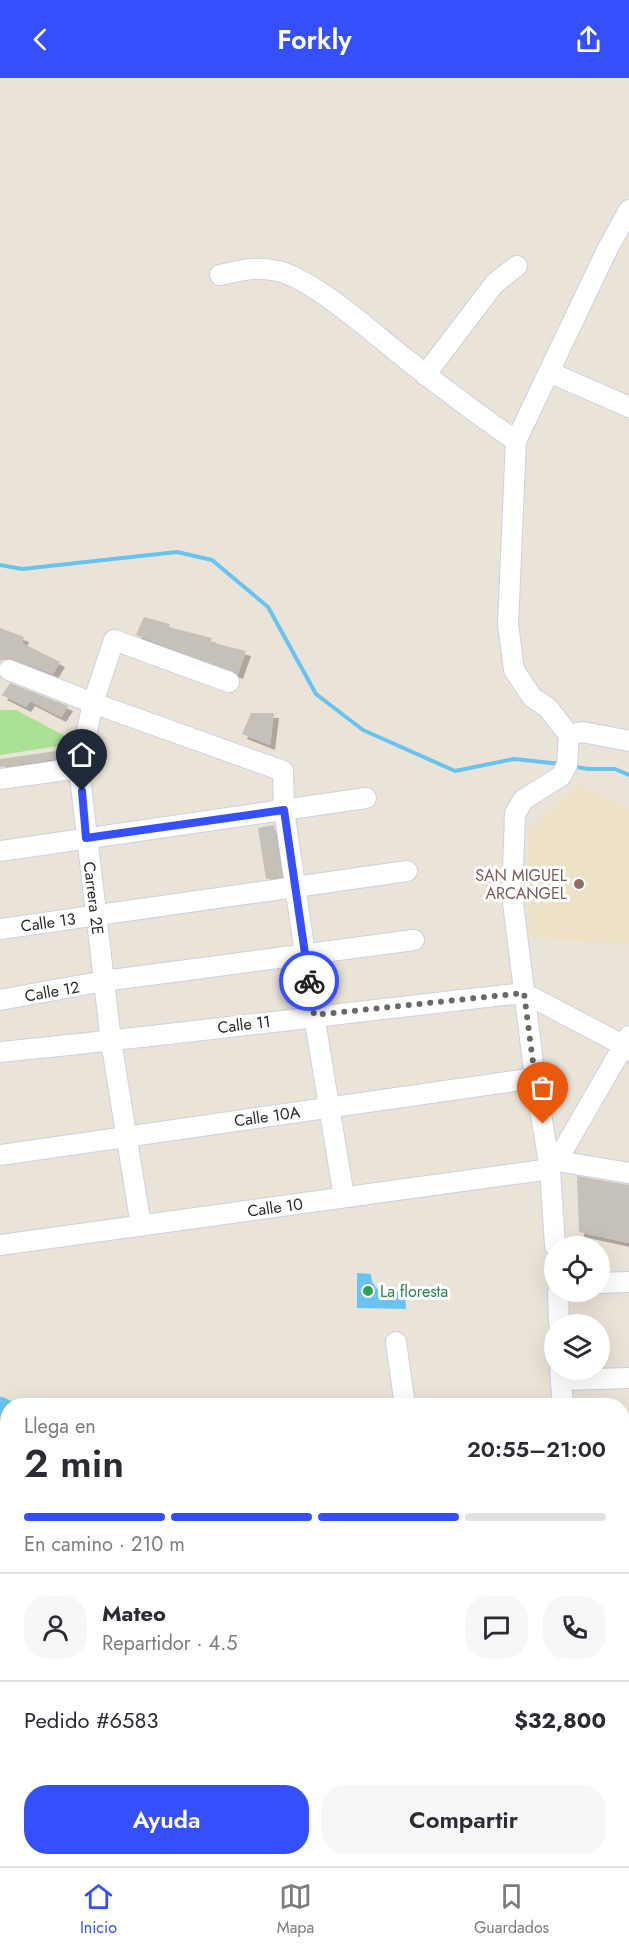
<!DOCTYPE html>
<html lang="es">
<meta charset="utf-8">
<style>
:root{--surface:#fff;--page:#f7f7f7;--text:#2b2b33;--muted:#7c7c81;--line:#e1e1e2;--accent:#344ffb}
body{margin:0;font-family:Jost,sans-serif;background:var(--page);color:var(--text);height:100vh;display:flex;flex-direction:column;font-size:22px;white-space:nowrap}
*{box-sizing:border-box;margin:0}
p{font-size:20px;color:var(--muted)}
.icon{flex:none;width:33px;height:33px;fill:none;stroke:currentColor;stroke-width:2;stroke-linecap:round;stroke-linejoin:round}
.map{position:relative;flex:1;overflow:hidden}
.sheet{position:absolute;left:0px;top:1320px;width:630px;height:468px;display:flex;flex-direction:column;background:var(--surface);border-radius:24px 24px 0 0;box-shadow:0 6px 24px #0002}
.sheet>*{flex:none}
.buttons{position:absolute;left:544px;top:1158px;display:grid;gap:12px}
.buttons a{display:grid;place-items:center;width:66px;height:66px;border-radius:50%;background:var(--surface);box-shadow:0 6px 24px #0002;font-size:30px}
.pin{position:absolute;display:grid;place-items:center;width:51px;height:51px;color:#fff;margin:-62px -26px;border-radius:50% 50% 50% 0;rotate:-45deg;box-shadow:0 0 6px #0007}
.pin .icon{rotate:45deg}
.courier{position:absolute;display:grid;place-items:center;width:60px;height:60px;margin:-30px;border:4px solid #344ffb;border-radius:50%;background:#fff;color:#222;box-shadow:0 2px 8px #0007}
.head em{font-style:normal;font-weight:600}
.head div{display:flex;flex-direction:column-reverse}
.head{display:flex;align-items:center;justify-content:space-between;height:102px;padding:0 24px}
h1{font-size:39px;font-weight:600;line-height:45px}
.bar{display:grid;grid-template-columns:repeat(4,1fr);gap:9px 6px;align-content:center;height:72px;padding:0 24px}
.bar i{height:8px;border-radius:4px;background:var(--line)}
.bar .current{background:var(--accent)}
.bar p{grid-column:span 4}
.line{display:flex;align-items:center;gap:15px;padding:0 24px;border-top:2px solid var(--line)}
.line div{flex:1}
.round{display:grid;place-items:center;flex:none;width:63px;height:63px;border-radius:24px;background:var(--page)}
.primary-button{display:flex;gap:12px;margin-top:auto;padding:12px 24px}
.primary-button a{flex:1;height:69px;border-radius:24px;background:var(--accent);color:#fff;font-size:24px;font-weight:600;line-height:69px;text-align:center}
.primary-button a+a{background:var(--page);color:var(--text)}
header{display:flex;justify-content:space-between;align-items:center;height:78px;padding:0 24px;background:var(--accent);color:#fff;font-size:27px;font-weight:600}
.menu{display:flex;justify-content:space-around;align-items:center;height:84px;border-top:2px solid var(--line);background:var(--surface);font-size:16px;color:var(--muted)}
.menu a{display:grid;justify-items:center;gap:3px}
.menu .current{color:var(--accent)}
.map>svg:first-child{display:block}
</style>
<header><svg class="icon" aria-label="back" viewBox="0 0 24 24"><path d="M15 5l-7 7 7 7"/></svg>Forkly<svg class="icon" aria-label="share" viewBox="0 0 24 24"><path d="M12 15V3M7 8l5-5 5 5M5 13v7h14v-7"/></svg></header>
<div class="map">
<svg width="629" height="1788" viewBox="0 0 629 1788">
<defs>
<filter id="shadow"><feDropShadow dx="5" dy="5" stdDeviation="0" flood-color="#0004"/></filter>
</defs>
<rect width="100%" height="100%" fill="#eae3d8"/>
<path fill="#ede2c6" d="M579,705l50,25v136l-99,-7 -2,-106z"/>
<path fill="#aae293" d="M0,632h16l62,33 -78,12z"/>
<path fill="#68c4ef" d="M357,1195l14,1c0,9 5,15 13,20l15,-2 6,-3 1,20 -49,-1z"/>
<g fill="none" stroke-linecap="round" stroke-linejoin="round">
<path stroke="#68c4ef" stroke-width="4" d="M0,487l22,4 155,-17 35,8 56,47 48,87 47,36 92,41 59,-12 47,5
M571,688l17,3h27l14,6"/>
<path stroke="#68c4ef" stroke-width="24" d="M0,1331l8,4
M622,1554l7,2"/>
</g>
<path fill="#c5c0b8" filter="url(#shadow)" d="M144,539l26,7 -1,3 43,11 -2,4 36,9 -8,23 -102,-39z
M0,550l24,9 -2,6 38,19 -7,12 -40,-15 -6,-1 -7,3z
M10,605l58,23 -7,11 -31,-16 -4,6 -24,-12z
M251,635h23l-4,32 -28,-11z
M71,671l-2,8 -69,10v-8z
M274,747l8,52 -16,2 -8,-51z
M577,1098l52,9v58l-50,-11z"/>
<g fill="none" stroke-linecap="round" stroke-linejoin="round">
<defs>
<path id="minor" d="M220,197c23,-5 34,-9 58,-4 37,9 97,64 128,88 36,29 73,56 110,82
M549,294l80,35
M425,297l70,-92 22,-17
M9,592l84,33 -14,65 32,273 30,185
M229,604l-115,-42 -21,63 190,68 1,39 30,205 30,182
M569,657l14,-3 46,9
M0,701l79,-11
M0,773l366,-53
M0,851l407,-58
M524,915l99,52 6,6
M0,922l104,-19 310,-41
M0,974c175,-17 349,-40 524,-59
M0,1077l535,-77
M557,1083l72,-125
M0,1167l550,-76 7,-8 72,12
M555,1168l-5,-77 -15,-91 -23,-183 3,-81 8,-14 38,-24 6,-11 2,-30 -21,-27 -16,-11 -18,-27 -6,-46 8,-183 91,-191 22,-40
M600,1205l29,-1
M558,1214l1,32
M396,1264l9,64
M560,1292l3,36
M561,1302l68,-2
M622,1397h7
M622,1678l7,1
M59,1780l1,8
M179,1788l39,-8"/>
<path id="major" d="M622,1422l7,1
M0,1713h8"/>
</defs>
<use href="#minor" stroke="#cdd0e1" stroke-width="22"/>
<use href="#major" stroke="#c3c3c3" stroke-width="27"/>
<use href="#minor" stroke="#fff" stroke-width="20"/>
<use href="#major" stroke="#f1d456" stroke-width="24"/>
</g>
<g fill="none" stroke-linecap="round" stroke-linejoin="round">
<path stroke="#6b6965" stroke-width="6" stroke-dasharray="0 10.8" d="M309,903l5,34 210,-22 11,85 8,46"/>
<path stroke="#344ffb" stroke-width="8" d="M82,713l4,47 198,-28 25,171"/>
</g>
<circle fill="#8d6e63" stroke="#fff" stroke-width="2" cx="579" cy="806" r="6"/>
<circle fill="#2e9e5b" stroke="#fff" stroke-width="2" cx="368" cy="1213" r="6"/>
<g text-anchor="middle" stroke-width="6" stroke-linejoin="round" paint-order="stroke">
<g font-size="16" fill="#785e54" stroke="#fff" text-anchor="end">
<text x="567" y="803">SAN MIGUEL<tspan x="567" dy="18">ARCANGEL</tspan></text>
</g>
<g font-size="16" fill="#272727" stroke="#fff">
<text transform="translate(94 820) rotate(83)" y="6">Carrera 2E</text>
<text transform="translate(48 844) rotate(-8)" y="6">Calle 13</text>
<text transform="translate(52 913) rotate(-10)" y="6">Calle 12</text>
<text transform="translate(244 946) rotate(-7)" y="6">Calle 11</text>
<text transform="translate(267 1038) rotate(-8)" y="6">Calle 10A</text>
<text transform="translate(275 1129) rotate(-8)" y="6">Calle 10</text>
</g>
<g font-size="16" fill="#27864d" stroke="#fff" text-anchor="start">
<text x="380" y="1219">La floresta</text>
</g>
</g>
</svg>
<div class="buttons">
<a><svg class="icon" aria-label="locate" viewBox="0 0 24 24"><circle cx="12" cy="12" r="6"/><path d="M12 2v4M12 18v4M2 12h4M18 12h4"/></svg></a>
<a><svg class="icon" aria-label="layers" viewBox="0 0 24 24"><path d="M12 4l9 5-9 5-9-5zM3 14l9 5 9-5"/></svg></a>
</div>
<div class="pin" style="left:543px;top:1046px;background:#ea580c"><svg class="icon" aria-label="bag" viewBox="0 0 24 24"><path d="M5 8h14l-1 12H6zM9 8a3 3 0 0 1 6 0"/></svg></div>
<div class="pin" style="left:82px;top:713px;background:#1f2937"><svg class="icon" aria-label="home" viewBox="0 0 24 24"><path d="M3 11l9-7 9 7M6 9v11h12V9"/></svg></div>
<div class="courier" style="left:309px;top:903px"><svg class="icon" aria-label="bike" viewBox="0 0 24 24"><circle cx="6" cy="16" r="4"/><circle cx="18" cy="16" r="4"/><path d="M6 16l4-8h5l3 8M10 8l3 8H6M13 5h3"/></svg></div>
<section class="sheet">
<div class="head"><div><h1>2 min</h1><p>Llega en</p></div><em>20:55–21:00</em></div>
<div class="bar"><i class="current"></i><i class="current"></i><i class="current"></i><i></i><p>En camino · 210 m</p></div>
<div class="line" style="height:108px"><a class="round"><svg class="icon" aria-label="person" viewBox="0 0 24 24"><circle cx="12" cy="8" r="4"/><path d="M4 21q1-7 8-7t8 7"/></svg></a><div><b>Mateo</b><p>Repartidor · 4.5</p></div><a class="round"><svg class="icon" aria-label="chat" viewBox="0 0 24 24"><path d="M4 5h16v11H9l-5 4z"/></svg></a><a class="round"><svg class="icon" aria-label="phone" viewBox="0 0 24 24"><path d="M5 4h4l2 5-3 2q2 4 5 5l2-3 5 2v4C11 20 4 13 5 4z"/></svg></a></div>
<div class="line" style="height:78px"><div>Pedido #6583</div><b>$32,800</b></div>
<div class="primary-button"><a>Ayuda</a><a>Compartir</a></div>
</section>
</div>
<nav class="menu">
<a class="current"><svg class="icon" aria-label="home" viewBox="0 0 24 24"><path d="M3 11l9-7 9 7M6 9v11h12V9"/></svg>Inicio</a>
<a><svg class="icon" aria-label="map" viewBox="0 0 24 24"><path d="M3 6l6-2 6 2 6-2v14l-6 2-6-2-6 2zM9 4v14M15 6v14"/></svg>Mapa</a>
<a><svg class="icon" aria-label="saved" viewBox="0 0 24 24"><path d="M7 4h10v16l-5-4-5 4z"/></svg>Guardados</a>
</nav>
